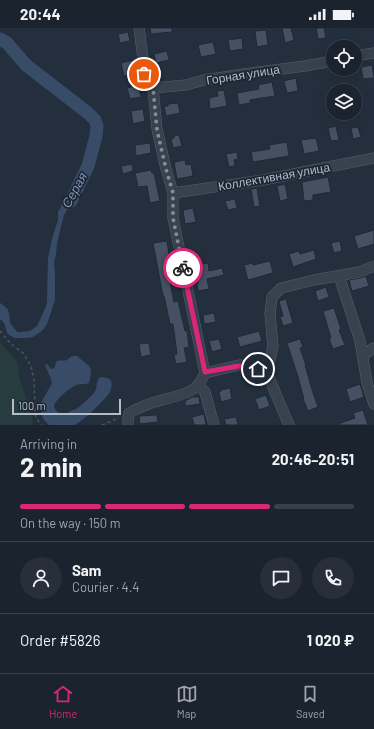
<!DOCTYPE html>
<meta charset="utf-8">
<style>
:root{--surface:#1b232e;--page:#282f3a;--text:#f1f3f6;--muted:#a0a4aa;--line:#39404a;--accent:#db2777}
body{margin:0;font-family:Barlow,sans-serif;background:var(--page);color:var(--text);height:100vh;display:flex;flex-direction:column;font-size:15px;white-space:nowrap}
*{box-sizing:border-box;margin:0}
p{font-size:13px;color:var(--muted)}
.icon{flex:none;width:22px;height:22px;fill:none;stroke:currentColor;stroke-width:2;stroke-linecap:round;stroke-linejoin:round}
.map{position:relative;height:397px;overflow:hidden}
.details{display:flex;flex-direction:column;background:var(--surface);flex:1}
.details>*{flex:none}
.controls{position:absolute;left:326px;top:12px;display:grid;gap:8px}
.controls a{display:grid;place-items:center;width:36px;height:36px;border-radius:50%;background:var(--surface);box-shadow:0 4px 16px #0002,0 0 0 1px var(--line);font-size:20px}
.scale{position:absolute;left:12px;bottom:10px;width:109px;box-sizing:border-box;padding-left:4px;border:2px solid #b4bcc9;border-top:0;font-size:11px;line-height:14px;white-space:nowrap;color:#b4bcc9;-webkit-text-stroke:3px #1d2633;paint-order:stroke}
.pin{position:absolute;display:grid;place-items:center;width:34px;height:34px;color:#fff;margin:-17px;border:2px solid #fff;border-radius:50%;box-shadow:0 1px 4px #0007}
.courier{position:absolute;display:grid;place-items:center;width:40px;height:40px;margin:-20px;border:3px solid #db2777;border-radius:50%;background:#fff;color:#222;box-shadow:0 1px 5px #0007}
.overview em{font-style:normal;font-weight:700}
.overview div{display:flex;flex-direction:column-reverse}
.overview{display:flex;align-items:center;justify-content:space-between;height:68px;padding:0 20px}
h1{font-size:26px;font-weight:700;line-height:30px}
.bar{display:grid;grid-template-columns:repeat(4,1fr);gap:6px 4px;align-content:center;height:48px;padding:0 20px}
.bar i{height:5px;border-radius:3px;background:var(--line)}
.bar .active{background:var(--accent)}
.bar p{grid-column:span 4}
.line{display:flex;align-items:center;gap:10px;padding:0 20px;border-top:1px solid var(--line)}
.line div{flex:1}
.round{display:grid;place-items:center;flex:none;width:42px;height:42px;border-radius:21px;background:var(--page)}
.status{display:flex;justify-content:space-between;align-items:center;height:28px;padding:0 20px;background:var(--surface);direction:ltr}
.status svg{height:11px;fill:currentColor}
.tabs{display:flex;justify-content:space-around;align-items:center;height:56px;border-top:1px solid var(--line);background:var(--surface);font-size:11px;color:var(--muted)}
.tabs a{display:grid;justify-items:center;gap:2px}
.tabs .active{color:var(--accent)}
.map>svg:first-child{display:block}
</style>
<div class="status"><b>20:44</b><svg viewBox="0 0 49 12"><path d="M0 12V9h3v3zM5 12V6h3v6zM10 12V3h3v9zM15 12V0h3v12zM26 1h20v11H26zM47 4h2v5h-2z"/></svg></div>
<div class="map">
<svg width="374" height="397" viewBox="0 0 374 397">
<rect width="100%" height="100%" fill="#242f3e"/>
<path fill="#263c3f" d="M0,314l17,20 3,17 12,40 1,6h-33z"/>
<path fill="#394c67" d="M74,157l6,2 -9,21 -4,2 -3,5 -7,28 -1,12 -2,7 1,14v24l-8,24 -4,6 -10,7 -7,1h-11c-2,-1 -4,-2 -6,-3 -5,-4 -1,-11 -9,-16v-16c10,6 9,9 10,20l7,9h3l10,-1 7,-5 7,-15 3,-8 1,-45 4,-19 6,-19v-9l2,-2 3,-8c7,-3 8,-9 11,-16z
M73,328h4l12,10c4,5 1,11 0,17 -5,2 -8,0 -13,2 -5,2 -22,15 -22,22 1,3 4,5 6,7h5l8,-4h2c4,-3 16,-13 19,-17 6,-8 -1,-22 17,-13 1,4 1,7 -1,12 -3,6 -30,32 -36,33 -8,0 -17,0 -25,0l-5,-5 -3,-7v-10l11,-20 -1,-4 -6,-14 2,-1 3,4 3,1c3,-2 2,-6 4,-8 3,-1 7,0 10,-1 2,-2 3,-3 6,-4z"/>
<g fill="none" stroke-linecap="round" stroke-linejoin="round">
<path stroke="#394c67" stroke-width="13" d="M0,11l7,4 19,22 62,48 7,7 2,6 -1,10 -8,30 -17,35"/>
</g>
<path fill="#455162" stroke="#1f2835" d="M150,0h22v4l-21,2z
M282,0h9l3,12 -9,3z
M316,0h8l2,10 -8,1z
M266,2l2,15 -11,2 -2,-16z
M128,4l2,9 -10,2 -2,-9z
M242,10l1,11 -13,2 -2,-11z
M213,14l3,12 -15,3 -3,-12z
M167,23l2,9 -13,3 -2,-9z
M134,32l3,13 -13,3 -3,-13z
M372,37l2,13 -11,1 -2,-12z
M296,50l2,13 -11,2 -3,-12z
M272,54l3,14 -25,4v3l-11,2 -2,-12 22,-4 -1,-4z
M138,57l3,12 -11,2 -3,-11z
M224,62l3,16 -17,3 -1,-11 9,-2 -1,-5z
M333,69v18h-4l-2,-17z
M178,75l2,10 -14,3 -2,-10h4v-2z
M143,81l2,12 -12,3 -2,-13z
M336,98l3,14 -8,1 -3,-13z
M358,99l3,10 -8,2 -2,-11z
M179,107l3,11 -9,2 -2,-9 3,-1v-2z
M316,110l3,13 -15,3 -3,-14z
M287,114l2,14 -36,6 -2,-10 19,-3 -1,-4z
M150,115l1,10 -15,3 -1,-11z
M237,124l1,7 -4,1 1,6 -6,1 -3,-13z
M185,132l1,5 5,-1 2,12 -16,3 -3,-17z
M132,136l1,7 -10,3 -2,-8z
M151,142l1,3h2l6,28 -10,2 -3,-17 -9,1 -3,-14z
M328,149l3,15 -18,3v5l-9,1 -2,-19z
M285,156l3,15 -8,2 -3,-15z
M257,160l3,18 -6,1 -3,-18z
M235,171l2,9 -9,2 -3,-9z
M193,180l3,14 -11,2 -2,-14z
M374,202v14l-16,5 -4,-13z
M167,213l2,14h-1l5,22 -4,1 5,24 4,-1 7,30h2l2,16 -5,1 3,14 -11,2 -2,-9 3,-1 -4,-30h-3l-6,-28h-1l-10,-53z
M340,213l2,10 -8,2 -3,-10z
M314,222l2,9 -23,8 -4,-13 10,-3 1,3z
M270,233l3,12 -25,7 -4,-15 9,-2v2z
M208,235l1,8 13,-3 2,7 -17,4 2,10 -11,2 -1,-7 1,-1 -3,-18z
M366,248l3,10 -17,5 -3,-11 11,-2z
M326,259l3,10 -11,4 -3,-10z
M286,271l7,24 -10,3 -3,-9 3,-1 -4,-15z
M334,280l7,21 -2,1 6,15 -12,4 -4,-10 2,-1 -8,-27z
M214,285l2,9 -12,2 -1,-9z
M259,303l3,10 -22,6 -3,-10z
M219,311l3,10 -10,3 -3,-11z
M300,311l3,8 -3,1 6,17h-1l8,28 5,14 -10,4 -5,-12h1l-6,-22 -11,-34z
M149,315l2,12 -10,2 -2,-13z
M360,356l4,13 -14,5 -4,-13z
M230,360l2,11 -11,3 -2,-10 2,-1v-1z
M266,367l4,11 -11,4 -4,-11z
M192,369h7l1,7 -15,2v-5z
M363,382l5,15h-30v-1l17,-6 -2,-5z
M204,386l2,11h-12l-2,-8z
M157,387l1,7 -18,2 -1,-8z
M236,389l2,8h-12l-2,-6z"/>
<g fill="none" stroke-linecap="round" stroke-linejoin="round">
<defs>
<path id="minor" d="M139,0l6,46 6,9 2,5 4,41 9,40 7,24v25l32,155
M355,28l19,-3
M153,60l33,-3 18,-5 47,-7 54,-7 28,-5
M173,165l90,-13 111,-22
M339,248l21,65 7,42 7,21
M363,327l11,-7
M198,357l7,7 9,33
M128,397v-6l1,-6c11,-6 21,-10 33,-13 11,-3 24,-5 33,-12 5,-3 7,-10 10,-15l34,-8 10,1 18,6
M289,397l-14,-33 -8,-20 6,-25 -3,-33 2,-17 9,-9 33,-8 45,-8 15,-6"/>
</defs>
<use href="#minor" stroke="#565f6c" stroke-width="11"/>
<path stroke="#44595c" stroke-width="1.5" stroke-dasharray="3 3" stroke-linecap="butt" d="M0,303l10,12 13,10 8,13 3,14 1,35 4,7 3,3
M102,397l17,-7"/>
<use href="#minor" stroke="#38414e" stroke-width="10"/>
</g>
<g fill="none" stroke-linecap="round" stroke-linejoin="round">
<path stroke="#828b98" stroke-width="4" stroke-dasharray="0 7.2" d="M144,46l7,9 2,5 4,42 9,39 7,24v25l10,50"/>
<path stroke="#db2777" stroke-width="5" d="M183,240l22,104 34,-6h10l9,3"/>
</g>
<g text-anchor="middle" stroke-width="3.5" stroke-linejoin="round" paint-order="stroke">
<g font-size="12" fill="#b4bcc9" stroke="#1d2633">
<text transform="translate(243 47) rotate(-9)" y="4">Горная улица</text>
<text transform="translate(274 149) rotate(-10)" y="4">Коллективная улица</text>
</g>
<g font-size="13" font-style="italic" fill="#7c92b1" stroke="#1d2633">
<text transform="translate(74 162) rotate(-61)" y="5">Серая</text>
</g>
</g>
</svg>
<div class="controls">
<a><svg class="icon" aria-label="locate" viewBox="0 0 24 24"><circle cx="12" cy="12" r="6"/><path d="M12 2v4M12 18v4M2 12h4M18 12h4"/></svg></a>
<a><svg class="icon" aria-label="layers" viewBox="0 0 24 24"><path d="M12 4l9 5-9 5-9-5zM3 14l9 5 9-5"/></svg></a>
</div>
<div class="scale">100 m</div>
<div class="pin" style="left:144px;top:46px;background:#ea580c"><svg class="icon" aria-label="bag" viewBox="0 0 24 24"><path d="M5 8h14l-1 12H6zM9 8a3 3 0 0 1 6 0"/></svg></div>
<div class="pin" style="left:258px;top:341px;background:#1f2937"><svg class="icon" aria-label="home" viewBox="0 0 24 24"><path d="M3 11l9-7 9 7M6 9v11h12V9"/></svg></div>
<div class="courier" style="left:183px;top:240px"><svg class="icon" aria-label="bike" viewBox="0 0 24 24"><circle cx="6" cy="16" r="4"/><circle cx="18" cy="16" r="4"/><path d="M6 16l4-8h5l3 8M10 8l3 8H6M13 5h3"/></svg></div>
</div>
<section class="details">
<div class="overview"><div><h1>2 min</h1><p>Arriving in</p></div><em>20:46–20:51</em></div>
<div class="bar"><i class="active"></i><i class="active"></i><i class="active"></i><i></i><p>On the way · 150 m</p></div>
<div class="line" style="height:72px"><a class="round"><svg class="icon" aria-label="person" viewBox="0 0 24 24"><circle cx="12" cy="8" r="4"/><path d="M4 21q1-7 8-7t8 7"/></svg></a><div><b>Sam</b><p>Courier · 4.4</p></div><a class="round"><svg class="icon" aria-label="chat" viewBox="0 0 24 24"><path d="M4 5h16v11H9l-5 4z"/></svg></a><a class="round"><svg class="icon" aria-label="phone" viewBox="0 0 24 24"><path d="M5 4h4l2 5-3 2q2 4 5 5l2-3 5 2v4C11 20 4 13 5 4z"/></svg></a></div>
<div class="line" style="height:52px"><div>Order #5826</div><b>1 020 ₽</b></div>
</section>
<nav class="tabs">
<a class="active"><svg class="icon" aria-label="home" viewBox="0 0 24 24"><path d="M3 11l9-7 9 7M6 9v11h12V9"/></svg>Home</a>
<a><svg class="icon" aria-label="map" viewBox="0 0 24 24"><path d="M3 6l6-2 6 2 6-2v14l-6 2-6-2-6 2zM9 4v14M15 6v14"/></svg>Map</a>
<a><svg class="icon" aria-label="saved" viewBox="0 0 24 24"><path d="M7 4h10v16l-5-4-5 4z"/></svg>Saved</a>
</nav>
